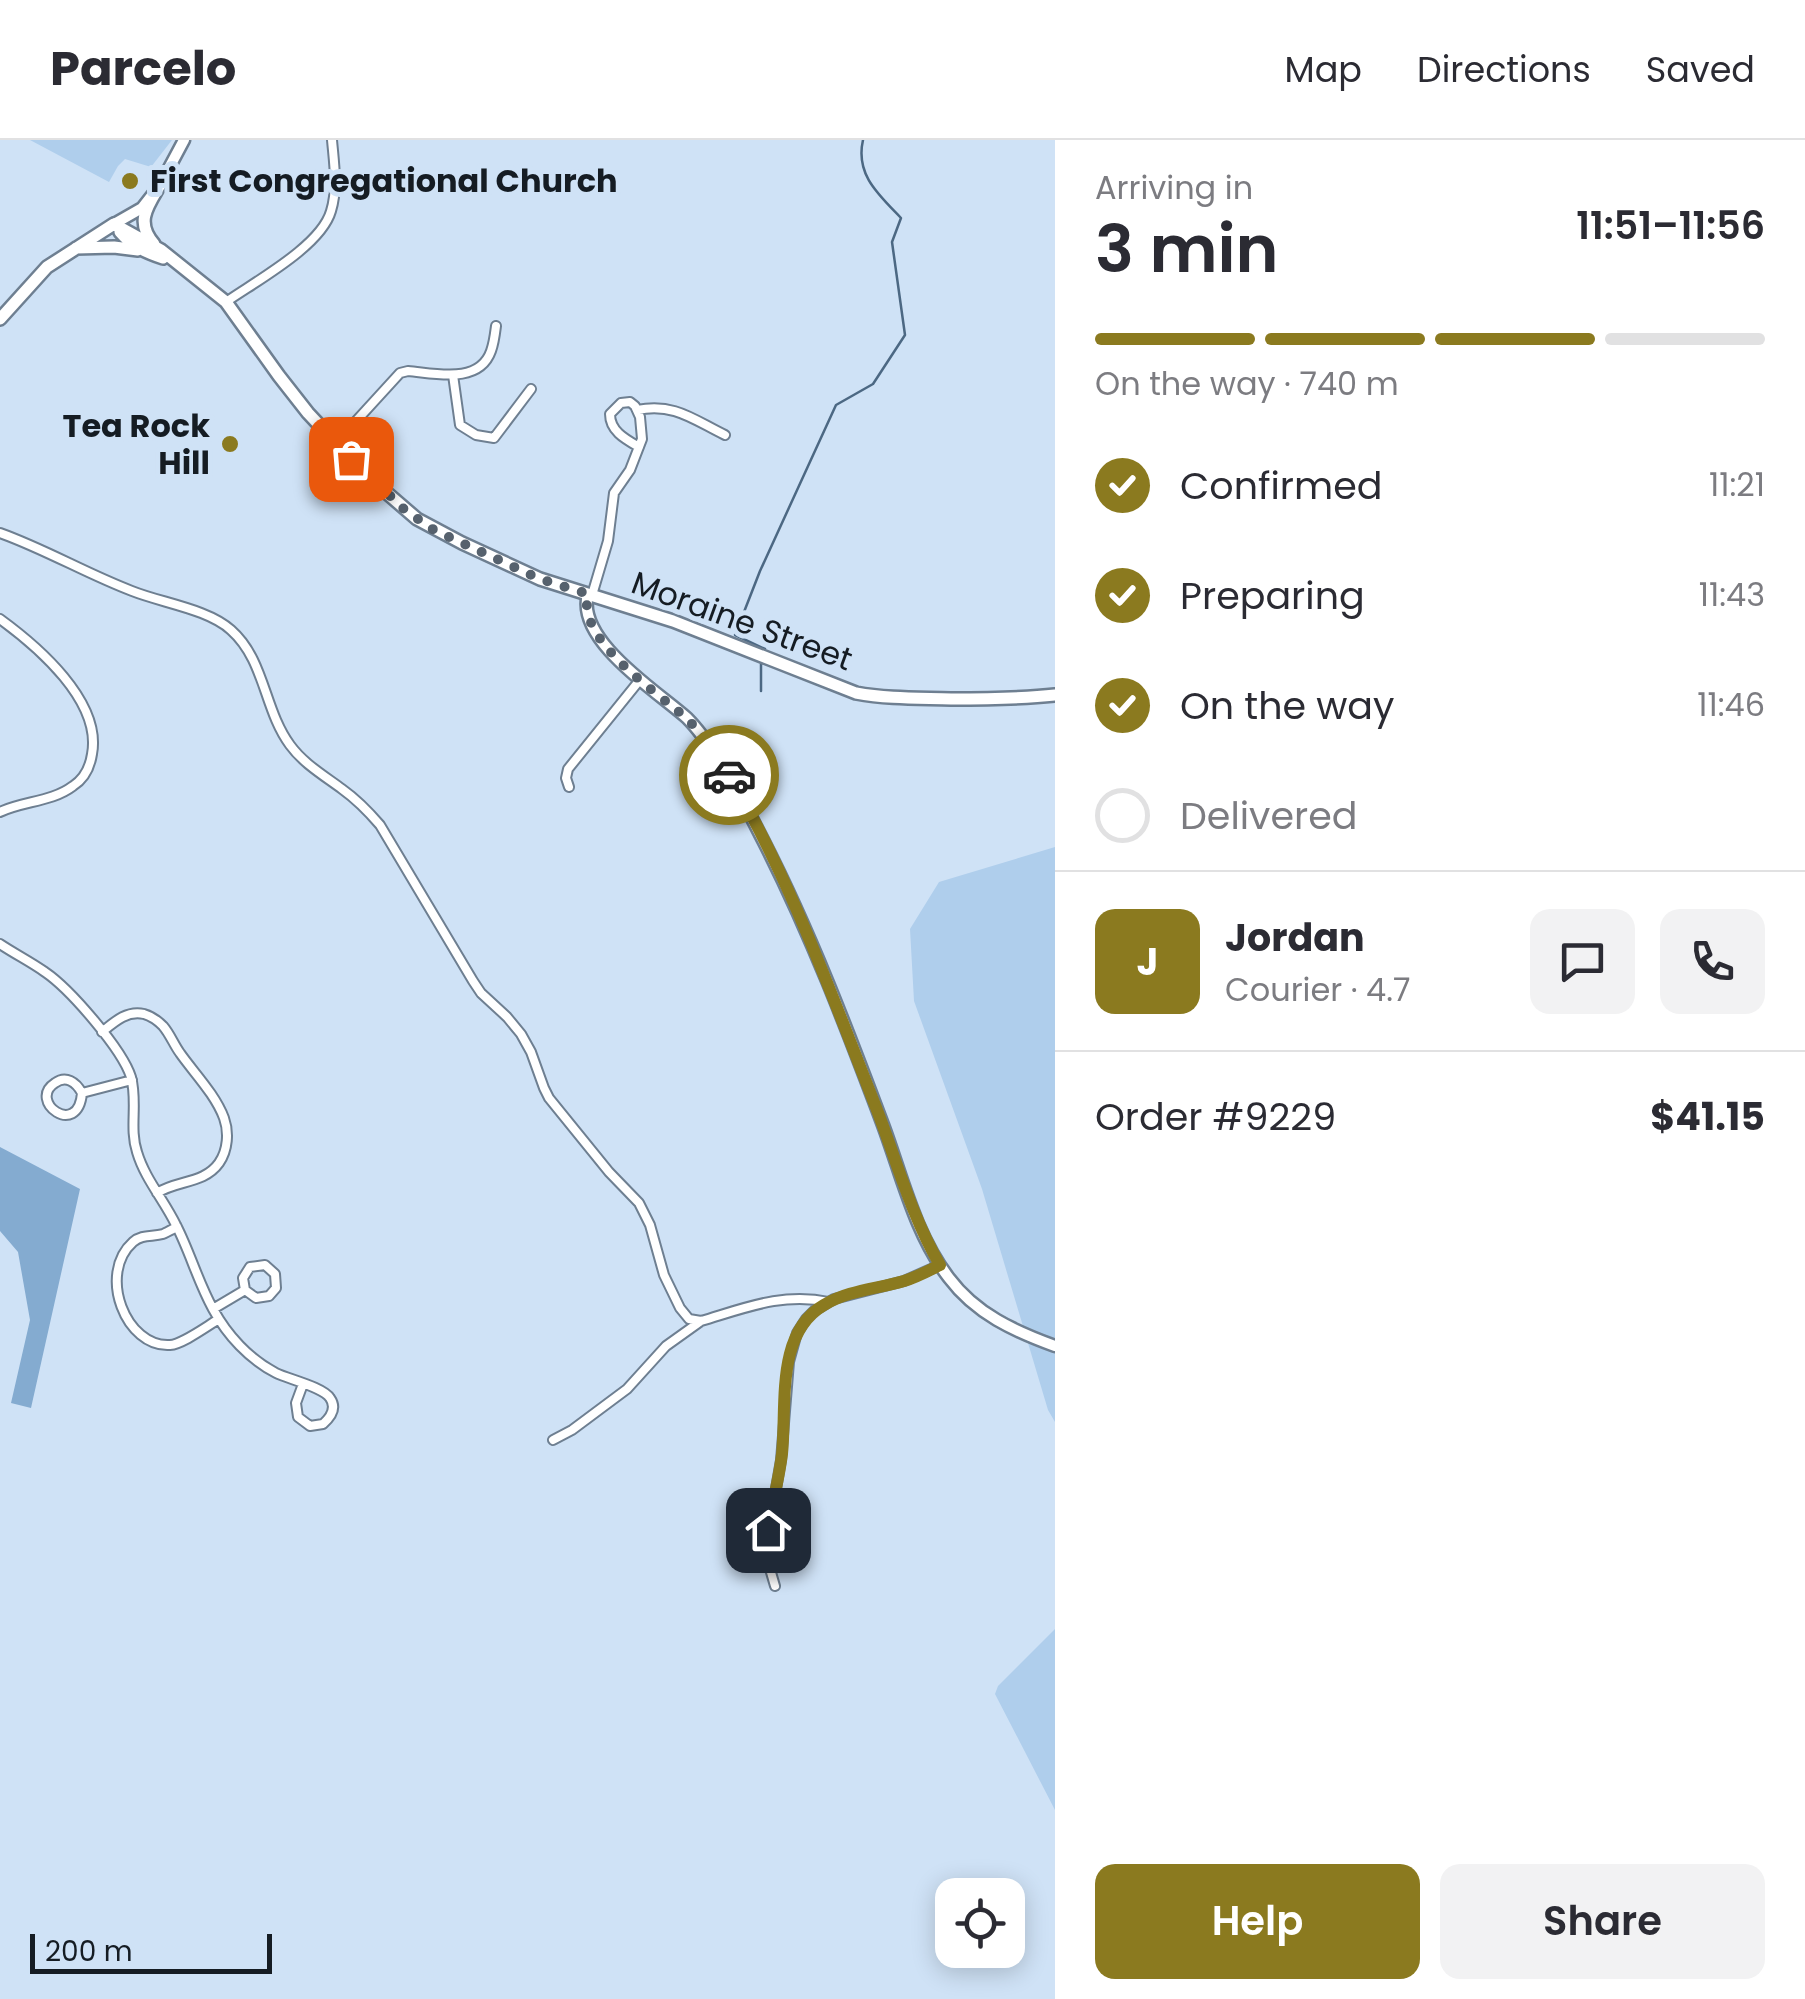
<!DOCTYPE html>
<meta charset="utf-8">
<style>
:root{--surface:#fff;--page:#f2f2f3;--text:#2b2b33;--muted:#7c7c81;--line:#e1e1e2;--accent:#8b7a1f}
body{margin:0;font-family:Poppins,sans-serif;background:var(--page);color:var(--text);height:100vh;display:flex;flex-direction:column;font-size:38px;white-space:nowrap}
*{box-sizing:border-box;margin:0}
p{font-size:32px;color:var(--muted)}
.icon{flex:none;width:55px;height:55px;fill:none;stroke:currentColor;stroke-width:2;stroke-linecap:round;stroke-linejoin:round}
.map{position:relative;flex:1;overflow:hidden}
.drawer{display:flex;flex-direction:column;background:var(--surface);width:750px}
.drawer>*{flex:none}
.controls{position:absolute;left:935px;top:1738px;display:grid;gap:20px}
.controls a{display:grid;place-items:center;width:90px;height:90px;border-radius:20px;background:var(--surface);box-shadow:0 5px 25px #0003;font-size:50px}
.scale{position:absolute;left:30px;bottom:25px;width:242px;box-sizing:border-box;padding-left:10px;border:5px solid #151c23;border-top:0;font-size:28px;line-height:35px;white-space:nowrap;color:#151c23;-webkit-text-stroke:8px #cfe2f6;paint-order:stroke}
.pin{position:absolute;display:grid;place-items:center;width:85px;height:85px;color:#fff;margin:-42px;border-radius:20px;box-shadow:0 5px 15px #0006}
.courier{position:absolute;display:grid;place-items:center;width:100px;height:100px;margin:-50px;border:8px solid #8b7a1f;border-radius:50%;background:#fff;color:#222;box-shadow:0 2px 12px #0007}
.overview em{font-style:normal;font-weight:600}
.overview div{display:flex;flex-direction:column-reverse}
.overview{display:flex;align-items:center;justify-content:space-between;height:170px;padding:0 40px}
h1{font-size:65px;font-weight:600;line-height:75px}
.bar{display:grid;grid-template-columns:repeat(4,1fr);gap:15px 10px;align-content:center;height:120px;padding:0 40px}
.bar i{height:12px;border-radius:8px;background:var(--line)}
.bar .active{background:var(--accent)}
.bar p{grid-column:span 4}
.line{display:flex;align-items:center;gap:25px;padding:0 40px;border-top:2px solid var(--line)}
.line div{flex:1}
.round{display:grid;place-items:center;flex:none;width:105px;height:105px;border-radius:20px;background:var(--page)}
ol{padding:0 40px;list-style:none}
li{display:flex;align-items:center;gap:30px;height:110px}
li p{margin-inline-start:auto}
li .icon{padding:10px;border-radius:50%;background:var(--accent);color:#fff;stroke-width:4}
li:last-child{color:var(--muted)}
li i{width:55px;height:55px;border:5px solid var(--line);border-radius:50%}
.action{display:flex;gap:20px;margin-top:auto;padding:20px 40px}
.action a{flex:1;height:115px;border-radius:20px;background:var(--accent);color:#fff;font-size:40px;font-weight:600;line-height:115px;text-align:center}
.action a+a{background:var(--page);color:var(--text)}
header{display:flex;align-items:center;gap:60px;box-sizing:border-box;height:140px;padding:0 50px;background:var(--surface);border-bottom:2px solid var(--line)}
header strong{font-size:48px}
nav{display:flex;gap:55px;margin-inline-start:auto;font-size:35px}
main{display:flex;flex:1;min-height:0}
.map>svg:first-child{display:block}
</style>
<header>
<strong>Parcelo</strong>
<nav><a>Map</a><a>Directions</a><a>Saved</a></nav>
</header>
<main>
<div class="map">
<svg width="1055" height="1859" viewBox="0 0 1055 1859">
<rect width="100%" height="100%" fill="#cfe2f6"/>
<path fill="#afceec" d="M30,0h142l-21,27 -26,-8 -7,7 -9,16z
M1055,707v575l-7,-12 -66,-221 -68,-188 -4,-72 29,-47z
M1055,1489v181l-60,-116 3,-8z"/>
<path fill="#84abd0" d="M0,1007l80,42 -49,219 -20,-5 19,-83 -12,-68 -18,-21z"/>
<g fill="none" stroke-linecap="round" stroke-linejoin="round">
<path stroke="#4c6883" stroke-width="2.5" d="M765,509l-30,-14 25,-64 76,-166 37,-21 32,-49 -13,-93 9,-24c-22,-23 -46,-43 -38,-78
M761,551v-27"/>
<defs>
<path id="minor" d="M226,162c30,-21 95,-56 105,-91 7,-23 3,-48 1,-71
M453,235l7,50 16,10 18,3 37,-49
M637,270c38,-7 55,9 88,25
M336,303l64,-70 8,-2c26,2 71,14 83,-20 3,-8 4,-17 5,-25
M0,393c45,16 87,41 132,58 30,12 76,18 99,39 34,30 33,80 59,115 13,18 33,30 52,44 14,10 26,22 38,36l93,156 8,12 26,24 14,17 10,18 13,36 5,10 60,74 30,31 11,22 14,50 16,33 9,11 12,2c44,-13 82,-29 128,-19
M592,455l16,-54 6,-48 16,-23 12,-31 -2,-22 -5,-11 -5,-4 -9,1 -11,11c0,17 15,25 29,33
M0,479c37,27 102,82 92,135 -2,13 -8,25 -19,32 -21,16 -50,15 -73,26
M569,647l-3,-9 2,-9 71,-88
M0,804c15,10 31,18 45,28 25,17 77,77 86,105 7,25 -2,51 6,75 8,27 27,48 39,73 14,27 22,57 37,84 14,26 36,50 63,64 12,6 47,14 54,25 7,10 1,19 -7,26l-13,2 -12,-9 -2,-14 7,-19
M102,892c12,-10 25,-22 42,-18 7,2 14,7 19,12 7,8 11,19 17,27 14,20 35,41 44,65 5,14 4,32 -5,45 -15,21 -42,17 -62,30
M82,953c-4,46 -55,8 -27,-10 11,-8 21,-1 27,10l50,-13
M177,1087c-1,0 -13,7 -14,7 -11,3 -21,0 -30,8 -36,32 -7,106 37,103 13,-1 37,-19 49,-26
M213,1169l32,-19 11,8 13,-2 7,-8 -1,-14 -10,-9 -15,2 -7,11 2,12
M553,1300l19,-10 55,-41 39,-43 35,-25
M775,1446l-7,-24 -1,-22 14,-80 8,-98 8,-29 9,-14 8,-8 20,-12 70,-18 36,-16"/>
<path id="secondary" d="M114,84l28,-16 18,-23 24,-45
M588,454c-13,46 70,98 99,124 12,12 23,28 32,42 17,25 30,53 44,80 47,92 84,189 120,285 19,51 32,109 66,153 27,36 65,53 106,68"/>
<path id="primary" d="M114,84l47,26 65,52 53,74 29,37 58,62 51,44 45,24 78,36 133,42 183,72c32,6 63,5 95,6 35,0 70,0 104,-4
M120,92c12,14 25,20 43,26
M154,104c-19,-22 -7,-37 6,-59
M76,108l38,-1 24,3
M0,179l47,-52 67,-43"/>
</defs>
<use href="#minor" stroke="#6e7f91" stroke-width="12"/>
<use href="#secondary" stroke="#6e7f91" stroke-width="15"/>
<use href="#primary" stroke="#6e7f91" stroke-width="16"/>
<use href="#minor" stroke="#fff" stroke-width="8"/>
<use href="#secondary" stroke="#fff" stroke-width="10"/>
<use href="#primary" stroke="#fff" stroke-width="11"/>
</g>
<g fill="none" stroke-linecap="round" stroke-linejoin="round">
<path stroke="#56616d" stroke-width="10" stroke-dasharray="0 18" d="M351,319l54,51 29,20 106,49 48,15c-12,46 69,98 98,124 17,16 31,37 43,57"/>
<path stroke="#8b7a1f" stroke-width="12" d="M729,635c62,105 103,221 148,335 20,52 35,107 63,155 -12,6 -23,12 -36,16 -27,8 -55,9 -80,24 -49,28 -37,101 -42,149 -3,25 -10,50 -14,76"/>
</g>
<g fill="#8b7a1f" stroke="#cfe2f6" stroke-width="4">
<circle cx="130" cy="41" r="10"/>
<circle cx="230" cy="304" r="10"/>
</g>
<g text-anchor="middle" stroke-width="10" stroke-linejoin="round" paint-order="stroke">
<g font-size="32" font-weight="bold" fill="#151c23" stroke="#cfe2f6" text-anchor="start">
<text x="150" y="52">First Congregational Church</text>
<text x="210" y="297" text-anchor="end">Tea Rock<tspan x="210" dy="37">Hill</tspan></text>
</g>
<g font-size="32" fill="#151c23" stroke="#cfe2f6">
<text transform="translate(742 481) rotate(20)" y="11">Moraine Street</text>
</g>
</g>
</svg>
<div class="controls">
<a><svg class="icon" aria-label="locate" viewBox="0 0 24 24"><circle cx="12" cy="12" r="6"/><path d="M12 2v4M12 18v4M2 12h4M18 12h4"/></svg></a>
</div>
<div class="scale">200 m</div>
<div class="pin" style="left:351px;top:319px;background:#ea580c"><svg class="icon" aria-label="bag" viewBox="0 0 24 24"><path d="M5 8h14l-1 12H6zM9 8a3 3 0 0 1 6 0"/></svg></div>
<div class="pin" style="left:768px;top:1390px;background:#1f2937"><svg class="icon" aria-label="home" viewBox="0 0 24 24"><path d="M3 11l9-7 9 7M6 9v11h12V9"/></svg></div>
<div class="courier" style="left:729px;top:635px"><svg class="icon" aria-label="car" viewBox="0 0 24 24"><path d="M5 17H2v-5l4-1 3-4h7l3 4 3 1v5h-3M9 17h6M6 11h13"/><circle cx="7" cy="17" r="2"/><circle cx="17" cy="17" r="2"/></svg></div>
</div>
<section class="drawer">
<div class="overview"><div><h1>3 min</h1><p>Arriving in</p></div><em>11:51–11:56</em></div>
<div class="bar"><i class="active"></i><i class="active"></i><i class="active"></i><i></i><p>On the way · 740 m</p></div>
<ol>
<li><svg class="icon" aria-label="check" viewBox="0 0 24 24"><path d="M5 12l5 5 9-10"/></svg>Confirmed<p>11:21</p></li>
<li><svg class="icon" aria-label="check" viewBox="0 0 24 24"><path d="M5 12l5 5 9-10"/></svg>Preparing<p>11:43</p></li>
<li><svg class="icon" aria-label="check" viewBox="0 0 24 24"><path d="M5 12l5 5 9-10"/></svg>On the way<p>11:46</p></li>
<li><i></i>Delivered</li>
</ol>
<div class="line" style="height:180px"><b class="round" style="background:var(--accent);color:#fff">J</b><div><b>Jordan</b><p>Courier · 4.7</p></div><a class="round"><svg class="icon" aria-label="chat" viewBox="0 0 24 24"><path d="M4 5h16v11H9l-5 4z"/></svg></a><a class="round"><svg class="icon" aria-label="phone" viewBox="0 0 24 24"><path d="M5 4h4l2 5-3 2q2 4 5 5l2-3 5 2v4C11 20 4 13 5 4z"/></svg></a></div>
<div class="line" style="height:130px"><div>Order #9229</div><b>$41.15</b></div>
<div class="action"><a>Help</a><a>Share</a></div>
</section>
</main>
